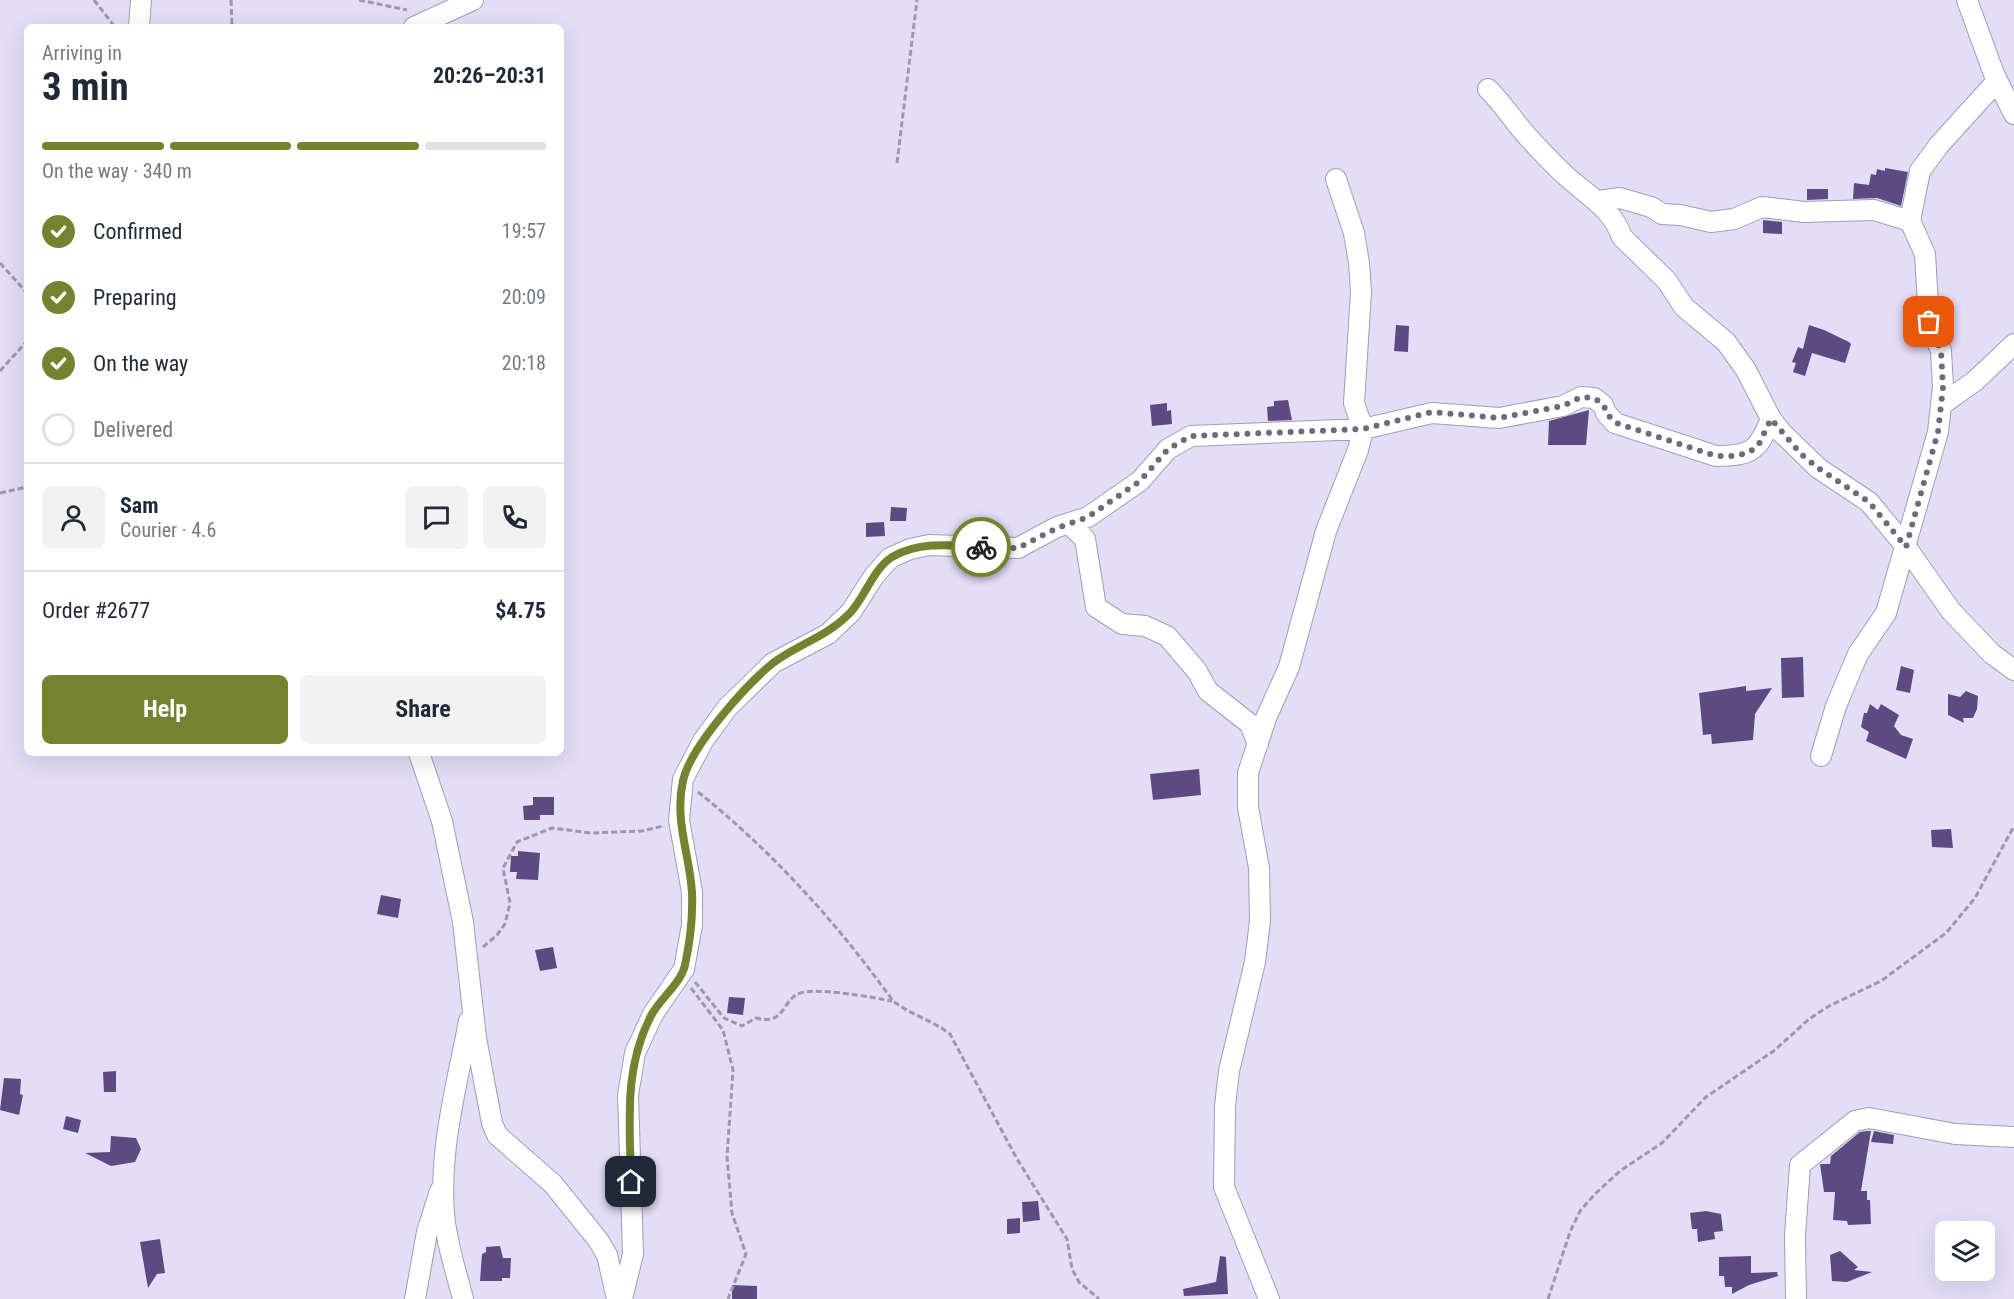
<!DOCTYPE html>
<meta charset="utf-8">
<style>
:root{--surface:#fff;--page:#f2f2f3;--text:#1f2937;--muted:#747a83;--line:#e0e1e3;--accent:#758230}
body{margin:0;font-family:"Roboto Condensed",sans-serif;background:var(--page);color:var(--text);height:100vh;display:flex;flex-direction:column;font-size:22px;white-space:nowrap}
*{box-sizing:border-box;margin:0}
p{font-size:20px;color:var(--muted)}
.icon{flex:none;width:33px;height:33px;fill:none;stroke:currentColor;stroke-width:2;stroke-linecap:round;stroke-linejoin:round}
.map{position:relative;flex:1;overflow:hidden}
.panel{position:absolute;left:24px;top:24px;width:540px;height:732px;display:flex;flex-direction:column;background:var(--surface);border-radius:9px;box-shadow:0 6px 24px #0002}
.panel>*{flex:none}
.tools{position:absolute;left:1935px;top:1221px;display:grid;gap:12px}
.tools a{display:grid;place-items:center;width:60px;height:60px;border-radius:9px;background:var(--surface);box-shadow:0 6px 24px #0002;font-size:30px}
.pin{position:absolute;display:grid;place-items:center;width:51px;height:51px;color:#fff;margin:-26px;border-radius:12px;box-shadow:0 3px 9px #0006}
.courier{position:absolute;display:grid;place-items:center;width:60px;height:60px;margin:-30px;border:4px solid #758230;border-radius:50%;background:#fff;color:#222;box-shadow:0 2px 8px #0007}
.summary em{font-style:normal;font-weight:700}
.summary div{display:flex;flex-direction:column-reverse}
.summary{display:flex;align-items:center;justify-content:space-between;height:102px;padding:0 18px}
h1{font-size:39px;font-weight:700;line-height:45px}
.bar{display:grid;grid-template-columns:repeat(4,1fr);gap:9px 6px;align-content:center;height:72px;padding:0 18px}
.bar i{height:8px;border-radius:4px;background:var(--line)}
.bar .active{background:var(--accent)}
.bar p{grid-column:span 4}
.line{display:flex;align-items:center;gap:15px;padding:0 18px;border-top:2px solid var(--line)}
.line div{flex:1}
.round{display:grid;place-items:center;flex:none;width:63px;height:63px;border-radius:9px;background:var(--page)}
ol{padding:0 18px;list-style:none}
li{display:flex;align-items:center;gap:18px;height:66px}
li p{margin-inline-start:auto}
li .icon{padding:6px;border-radius:50%;background:var(--accent);color:#fff;stroke-width:4}
li:last-child{color:var(--muted)}
li i{width:33px;height:33px;border:3px solid var(--line);border-radius:50%}
.button{display:flex;gap:12px;margin-top:auto;padding:12px 18px}
.button a{flex:1;height:69px;border-radius:9px;background:var(--accent);color:#fff;font-size:24px;font-weight:700;line-height:69px;text-align:center}
.button a+a{background:var(--page);color:var(--text)}
.map>svg:first-child{display:block}
</style>
<div class="map">
<svg width="2014" height="1299" viewBox="0 0 2014 1299">
<rect width="100%" height="100%" fill="#e4ddf8"/>
<path fill="#5d4a82" d="M1885,168l23,4 -7,34 -24,-8 -24,1 1,-16 15,2 2,-11 5,1 1,-6 8,2z
M1807,189h21v10l-21,1z
M1763,220l19,2v12l-19,-1z
M1396,325l13,1 -1,26 -14,-1z
M1809,325l15,5 25,12 2,2 -6,19 -33,-10 -7,23 -12,-4 3,-9 -4,-1 6,-15 5,2z
M1288,400l4,20 -24,1 -1,-14 7,-1v-5z
M1167,403v8l4,-1 1,14 -20,2 -2,-21z
M1589,410l-3,35h-38l1,-24z
M891,507l16,1 -1,13h-16z
M884,522l1,14 -19,1v-14z
M1803,657l1,40 -22,1 -1,-40z
M1901,666l13,4 -4,23 -14,-3z
M1746,686v5l26,-3 -17,26 -2,26 -41,4 -1,-10 -8,1 -4,-42z
M1966,691l12,5 -1,13 -4,9h-10l1,5 -16,-8v-21l12,3z
M1870,704l8,6 3,-6 18,11 -5,11 7,9 12,4 -7,20 -40,-18 3,-9 -8,-5 3,-14h3z
M1199,769l2,26 -48,5 -3,-26z
M533,797h21v18h-14v5h-16l-1,-14 10,-1z
M1951,829l2,19 -21,-1 -1,-17z
M518,851l22,2 -2,27 -22,-1 1,-7h-7l1,-16h7z
M381,895l20,4 -3,19 -21,-4z
M553,947l4,21 -17,3 -5,-21z
M729,997l16,1 -2,17 -16,-2z
M116,1071v21h-12l-1,-20z
M4,1078l17,1 -1,15 3,1 -4,20 -19,-5z
M66,1116l15,4 -3,13 -15,-4z
M1867,1131h4l-10,60h6v9h3l1,24 -23,1 -1,-4 -14,-1 2,-28h-11l-4,-28h10l1,-8 29,-24z
M1874,1131l20,4 -1,9 -22,-2z
M111,1136l25,2 5,11 -6,13 -24,4 -26,-13 25,-1z
M1038,1201l2,19 -17,2 -1,-20z
M1706,1211l15,3 2,17 -9,1 1,7 -17,3 -1,-13h-5l-2,-16z
M1020,1218v15l-13,1v-15z
M160,1239l5,34 -8,1 -9,14 -8,-46z
M500,1246l3,12h8l-1,20h-8v3h-22l2,-27 4,-2v-5z
M1840,1251l18,16 -4,3 18,2 -25,10 -15,-1 -2,-26z
M1220,1256l6,1 2,37 -44,2 -1,-7 33,-7z
M1751,1256v17l26,-1 1,4 -29,9 -17,9v-7h-7l-1,-11h-5v-19z
M732,1285l25,1v13h-25z"/>
<g fill="none" stroke-linecap="round" stroke-linejoin="round">
<defs>
<path id="minor" d="M1967,0l27,74 20,40
M139,27l2,-27
M414,27l59,-27
M1488,89c15,15 25,31 39,47 12,13 25,27 39,40 21,19 46,32 56,61l45,44 17,26 42,35 20,28 25,49 11,14 36,35 51,34 37,45 45,64 41,43 22,16
M1599,201l21,-3 31,9 11,7 18,1 31,7 23,-3 28,-12 42,5 70,-2 36,11
M1941,405l34,-24 39,-37
M1069,524l16,15 11,68 26,17 23,2 22,10 30,35 11,20 42,33 8,20
M419,753l23,68 21,101 13,116 16,85 5,12 56,49 45,56 9,15 10,44
M1821,756l15,-50 22,-52 28,-41 52,-181 5,-45 -2,-36 -12,-29 -4,-68 -15,-33 10,-50 19,-26 58,-64
M415,1299l12,-67 13,-41
M463,1299c-7,-28 -17,-57 -19,-86 -5,-64 13,-129 25,-192
M622,1299l11,-45 -5,-159 7,-42 18,-39 31,-45 8,-44v-33l-13,-72 4,-41 20,-38 24,-33 46,-45 55,-29 23,-22 23,-36 16,-18 20,-9 19,-4 89,3 39,-21 31,-10 52,-36 28,-32 23,-13 172,-7 69,-16 67,5 64,-12 18,-9 13,1 9,7 3,8 9,10 101,33c35,0 42,-5 55,-37
M1269,1299l-45,-112 1,-81 4,-35 26,-109 5,-41 -1,-53 -11,-61v-34l18,-55 23,-51 37,-136 32,-81 5,-21 -9,-26 7,-111 -2,-29 -5,-30 -18,-54
M1796,1299l-1,-63 5,-71 55,-44 14,-3 86,16 59,3"/>
</defs>
<use href="#minor" stroke="#a29cb5" stroke-width="22"/>
<path stroke="#9d98ac" stroke-width="3" stroke-dasharray="6 3" stroke-linecap="butt" d="M94,0l21,27
M231,0l1,27
M359,0l48,10
M897,163l20,-163
M0,263l27,30
M0,371l27,-30
M0,493l27,-6
M698,792c75,60 139,131 195,209 18,14 39,19 57,33l67,125 50,80 5,30 7,13 20,17
M483,947l14,-12 8,-11 5,-21 -7,-35 14,-26 35,-14 39,5 51,-2 21,-5
M695,982l29,36 18,8 14,-8c28,7 25,-13 40,-23 13,-10 79,3 96,6
M691,988l32,42 10,40 -6,87 5,56 14,41 -18,45
M1548,1299l22,-67 10,-21 16,-18 24,-22 42,-28 44,-46 69,-47 34,-31 20,-13 52,-25 65,-48 29,-35 39,-72"/>
<use href="#minor" stroke="#fff" stroke-width="20"/>
</g>
<g fill="none" stroke-linecap="round" stroke-linejoin="round">
<path stroke="#6e6a7a" stroke-width="6" stroke-dasharray="0 10.8" d="M981,547l37,1 39,-20 31,-11 52,-36 28,-32 23,-13 172,-7 69,-17 67,6 64,-12 18,-9 13,1 10,7 2,8 10,10 100,33h17l15,-3 10,-7 13,-27 30,35 17,14 51,34 37,45 32,-115 5,-45 -2,-36 -12,-29"/>
<path stroke="#758230" stroke-width="8" d="M631,1182c-1,-58 -8,-114 21,-168 9,-16 29,-31 33,-49 5,-23 8,-48 7,-72 -2,-38 -18,-73 -9,-112 7,-34 63,-96 90,-118 25,-19 52,-25 76,-49 16,-16 23,-44 43,-57 27,-16 59,-12 89,-10"/>
</g>
</svg>
<div class="tools">
<a><svg class="icon" aria-label="layers" viewBox="0 0 24 24"><path d="M12 4l9 5-9 5-9-5zM3 14l9 5 9-5"/></svg></a>
</div>
<div class="pin" style="left:1929px;top:322px;background:#ea580c"><svg class="icon" aria-label="bag" viewBox="0 0 24 24"><path d="M5 8h14l-1 12H6zM9 8a3 3 0 0 1 6 0"/></svg></div>
<div class="pin" style="left:631px;top:1182px;background:#1f2937"><svg class="icon" aria-label="home" viewBox="0 0 24 24"><path d="M3 11l9-7 9 7M6 9v11h12V9"/></svg></div>
<div class="courier" style="left:981px;top:547px"><svg class="icon" aria-label="bike" viewBox="0 0 24 24"><circle cx="6" cy="16" r="4"/><circle cx="18" cy="16" r="4"/><path d="M6 16l4-8h5l3 8M10 8l3 8H6M13 5h3"/></svg></div>
<section class="panel">
<div class="summary"><div><h1>3 min</h1><p>Arriving in</p></div><em>20:26–20:31</em></div>
<div class="bar"><i class="active"></i><i class="active"></i><i class="active"></i><i></i><p>On the way · 340 m</p></div>
<ol>
<li><svg class="icon" aria-label="check" viewBox="0 0 24 24"><path d="M5 12l5 5 9-10"/></svg>Confirmed<p>19:57</p></li>
<li><svg class="icon" aria-label="check" viewBox="0 0 24 24"><path d="M5 12l5 5 9-10"/></svg>Preparing<p>20:09</p></li>
<li><svg class="icon" aria-label="check" viewBox="0 0 24 24"><path d="M5 12l5 5 9-10"/></svg>On the way<p>20:18</p></li>
<li><i></i>Delivered</li>
</ol>
<div class="line" style="height:108px"><a class="round"><svg class="icon" aria-label="person" viewBox="0 0 24 24"><circle cx="12" cy="8" r="4"/><path d="M4 21q1-7 8-7t8 7"/></svg></a><div><b>Sam</b><p>Courier · 4.6</p></div><a class="round"><svg class="icon" aria-label="chat" viewBox="0 0 24 24"><path d="M4 5h16v11H9l-5 4z"/></svg></a><a class="round"><svg class="icon" aria-label="phone" viewBox="0 0 24 24"><path d="M5 4h4l2 5-3 2q2 4 5 5l2-3 5 2v4C11 20 4 13 5 4z"/></svg></a></div>
<div class="line" style="height:78px"><div>Order #2677</div><b>$4.75</b></div>
<div class="button"><a>Help</a><a>Share</a></div>
</section>
</div>
